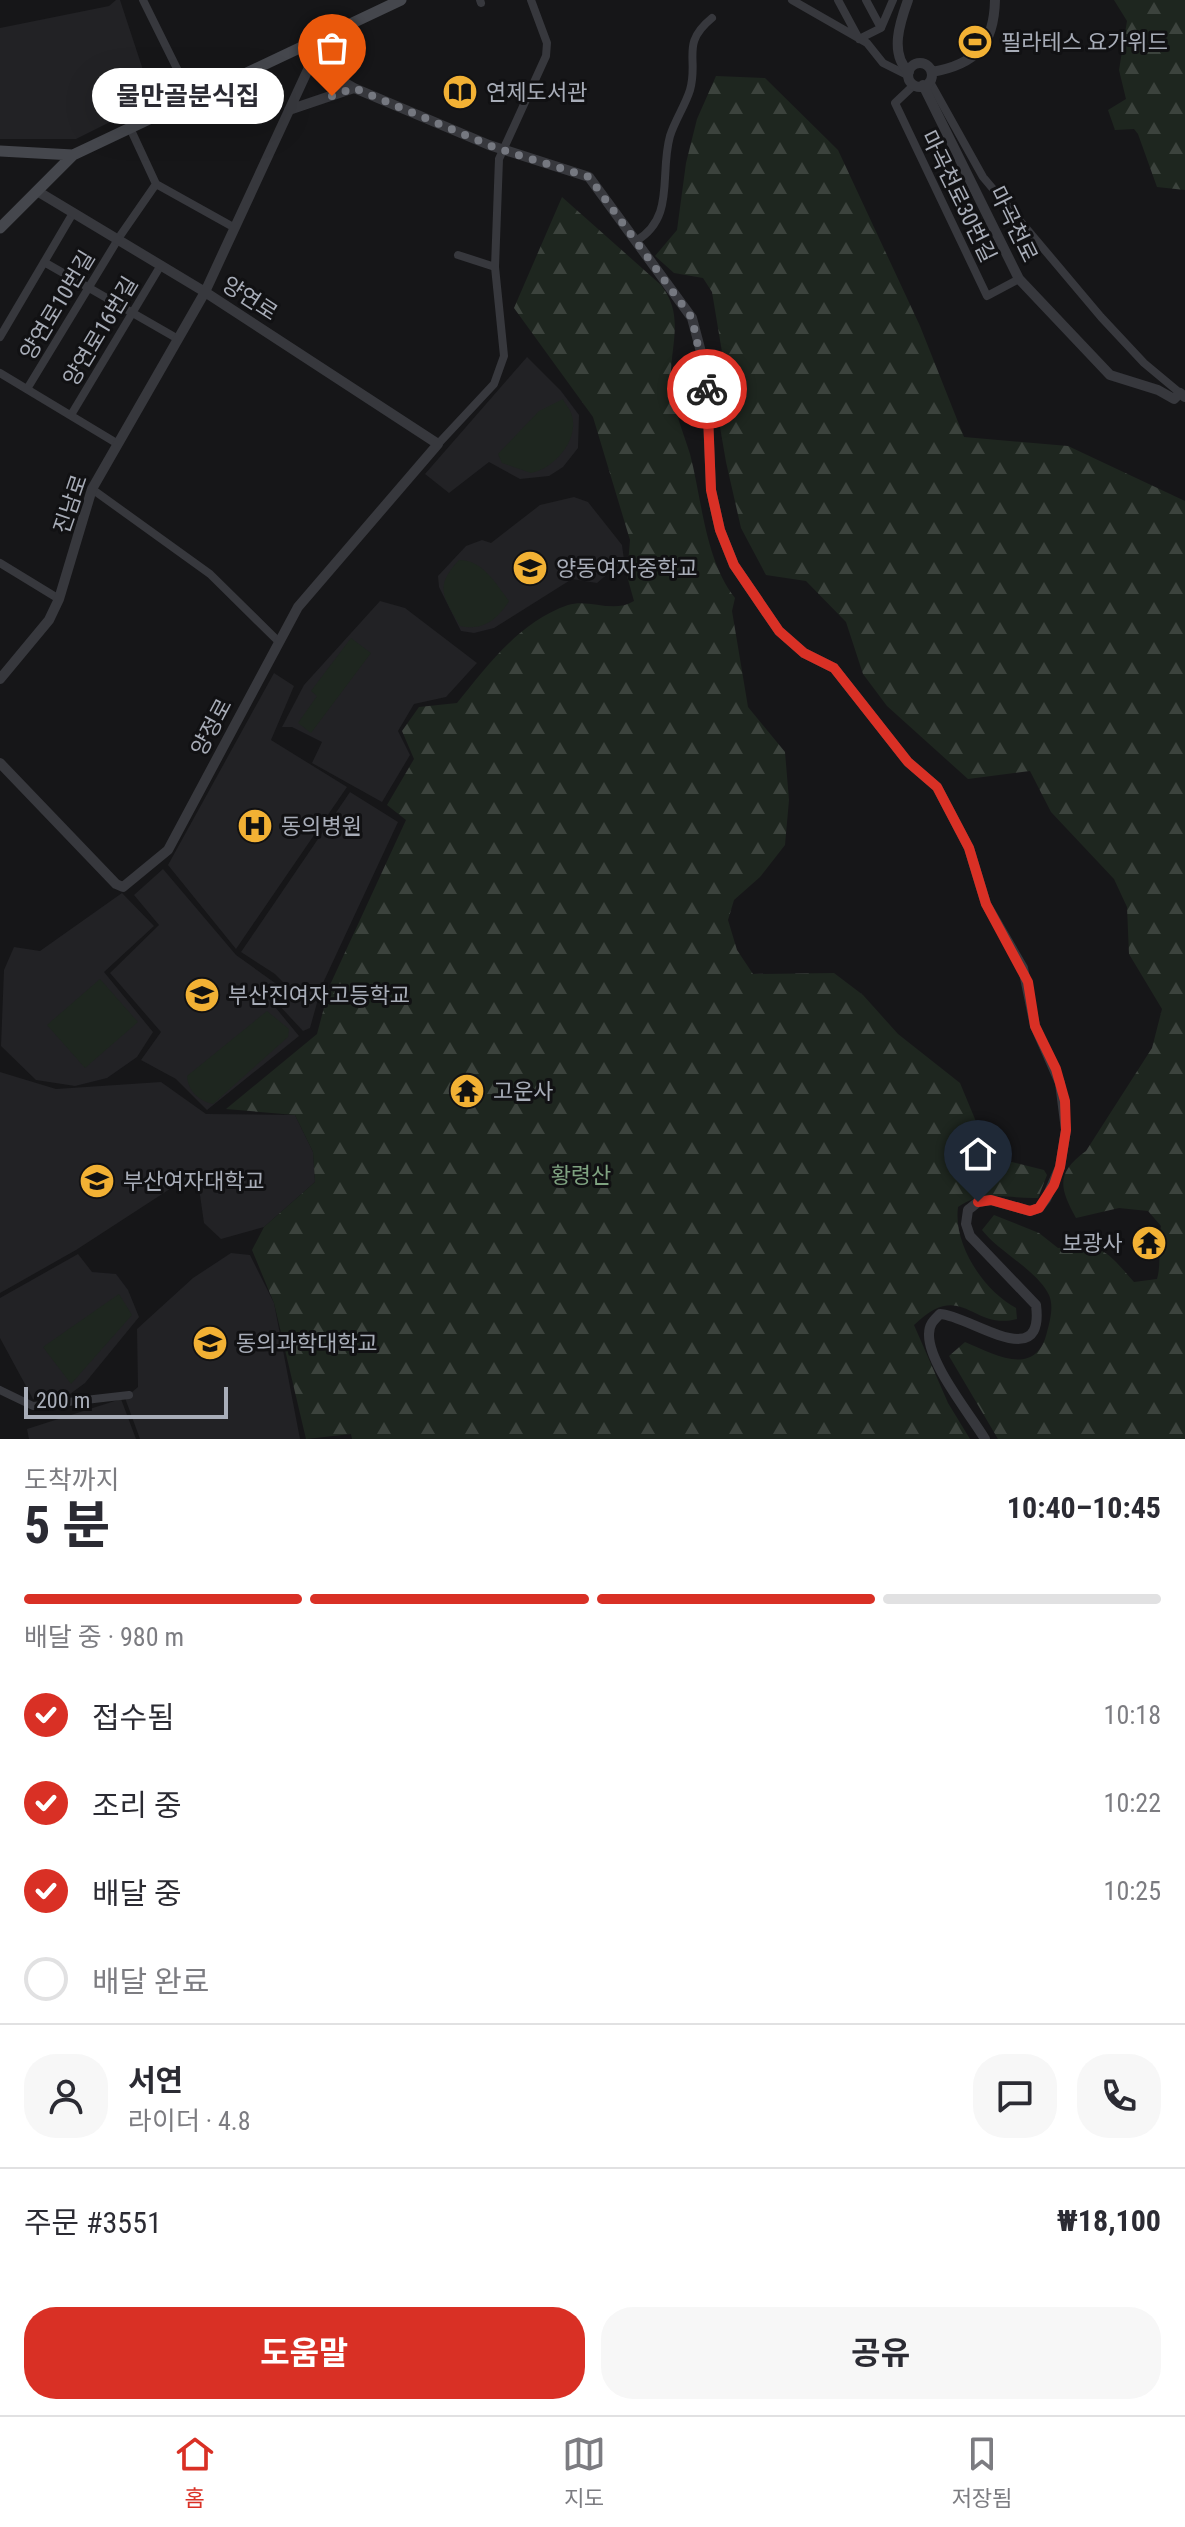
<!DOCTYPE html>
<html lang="ko">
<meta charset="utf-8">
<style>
:root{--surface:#fff;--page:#f7f7f7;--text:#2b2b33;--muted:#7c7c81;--line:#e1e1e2;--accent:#d93025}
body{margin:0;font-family:"Roboto Condensed","Noto Sans KR",sans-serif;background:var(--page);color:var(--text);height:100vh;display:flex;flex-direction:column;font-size:30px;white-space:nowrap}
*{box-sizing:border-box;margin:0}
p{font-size:26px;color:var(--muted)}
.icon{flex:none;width:44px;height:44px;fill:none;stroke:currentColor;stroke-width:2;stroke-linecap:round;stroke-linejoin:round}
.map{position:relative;height:1439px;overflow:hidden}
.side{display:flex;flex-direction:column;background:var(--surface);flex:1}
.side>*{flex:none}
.scale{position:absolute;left:24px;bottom:20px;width:204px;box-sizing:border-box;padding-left:8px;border:4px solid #a8adb8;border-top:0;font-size:22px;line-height:28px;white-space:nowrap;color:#a8adb8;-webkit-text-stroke:6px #111113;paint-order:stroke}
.pin{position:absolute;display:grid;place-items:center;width:68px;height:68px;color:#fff;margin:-82px -34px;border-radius:50% 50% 50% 0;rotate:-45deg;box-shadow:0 0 8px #0007}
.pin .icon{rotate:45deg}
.courier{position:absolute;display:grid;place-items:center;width:80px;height:80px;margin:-40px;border:6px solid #d93025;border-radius:50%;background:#fff;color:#222;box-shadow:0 2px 10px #0007}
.bubble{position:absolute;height:56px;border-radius:28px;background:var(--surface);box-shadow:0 8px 32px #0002;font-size:26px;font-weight:700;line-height:56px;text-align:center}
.headline em{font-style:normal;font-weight:700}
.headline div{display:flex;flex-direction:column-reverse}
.headline{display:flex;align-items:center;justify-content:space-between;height:136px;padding:0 24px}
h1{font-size:52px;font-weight:700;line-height:60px}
.bar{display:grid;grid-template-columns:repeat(4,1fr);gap:12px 8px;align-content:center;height:96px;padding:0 24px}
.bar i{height:10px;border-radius:6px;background:var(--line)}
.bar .current{background:var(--accent)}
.bar p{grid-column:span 4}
.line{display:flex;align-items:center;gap:20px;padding:0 24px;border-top:2px solid var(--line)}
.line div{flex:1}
.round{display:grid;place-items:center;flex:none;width:84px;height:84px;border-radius:32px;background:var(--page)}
ol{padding:0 24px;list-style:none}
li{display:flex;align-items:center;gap:24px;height:88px}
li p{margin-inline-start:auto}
li .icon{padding:8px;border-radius:50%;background:var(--accent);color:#fff;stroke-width:4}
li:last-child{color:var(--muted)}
li i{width:44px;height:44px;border:4px solid var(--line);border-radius:50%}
.action{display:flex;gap:16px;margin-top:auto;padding:16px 24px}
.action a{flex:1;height:92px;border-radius:32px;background:var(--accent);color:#fff;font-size:32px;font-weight:700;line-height:92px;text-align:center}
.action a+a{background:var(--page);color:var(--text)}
.menu{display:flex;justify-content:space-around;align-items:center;height:112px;border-top:2px solid var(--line);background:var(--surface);font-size:22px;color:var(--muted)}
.menu a{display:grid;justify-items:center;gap:4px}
.menu .current{color:var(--accent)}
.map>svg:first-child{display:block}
</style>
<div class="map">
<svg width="1185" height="1439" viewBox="0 0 1185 1439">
<defs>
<pattern id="forest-firs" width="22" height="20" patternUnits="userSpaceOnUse" patternTransform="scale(2)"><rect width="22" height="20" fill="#1e261f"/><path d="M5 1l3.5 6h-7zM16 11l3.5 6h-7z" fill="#3c433d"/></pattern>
</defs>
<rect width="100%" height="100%" fill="#161618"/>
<path fill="#222225" d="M116,0h4l25,76 -15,36 -54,27h-76v-111l109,-22z
M527,357l34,34 18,24 -1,33 -15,19 -14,9 -29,3 -31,-17 -40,31 -24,-19z
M574,497l14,5 34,43 2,15 -27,23 -25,-4 -78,49 -20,5 -13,-2 -22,-44 -1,-11 28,-30 16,-6 9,3 49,-38z
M380,601l25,7 72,55 -31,34 -32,7 -16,27 12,24 -28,47 -70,-39 10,-21 -30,-15h-10l22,-42z
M274,673l20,13 -23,54 76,47 -111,162 -68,-84z
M350,792l48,30 -76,163 -12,43 -7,3 -26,-28 10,-17 -12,-12 -34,-22z
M163,869l73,86 46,33 -11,14 28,34 -92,74 -31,-31 -35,-19 20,-28 -51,-59 49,-48 -25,-30z
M122,893l32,33 -50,46 49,60 -16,25 -30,21 -32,8 -39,-6 -35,-34 3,-76 10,-23 26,4z
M0,1072l56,17 105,-7 45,32 89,1 18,37 2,30 -51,45 -43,12 -17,-16 -6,-42 -22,4 -100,65 -76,43z
M231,1253l19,2 24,48 26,136h-160l-15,-41 13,-11 -1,-58 56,-51z
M78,1254l14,18 24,2 12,16 11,27 -54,66 -15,11 -37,5 -33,-61v-40z
M121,1399l15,40h-107l-2,-10z"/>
<path fill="url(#forest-firs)" d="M1114,0h71v190l-28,-3 -19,-53 -4,-5 -19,1 -7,-20 18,-11 -7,-29 8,-49z
M716,76l49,2 73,72 82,176 44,111 104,9 117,55v938h-187l-49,-83 16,-14c29,12 71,37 82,-10 3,-11 7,-26 2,-37 -11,-24 -50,-43 -67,-65l12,-15 45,18 19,15c45,-4 47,1 76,34l23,-3c5,-17 0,-34 4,-53l-13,-15 -29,-3 -43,10c-17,-31 -20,-45 10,-67l66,-103 10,-39 -33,-55 -2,-47 -13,-28 -63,-67 -21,-41 -62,8 -81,-73 -24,-32 -17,-52 -40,-41 -40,-6 -25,-47 -15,-66 -6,-35 4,-63 -12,-72 -9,-14 -29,-5 -19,-17 22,-26 9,-67 11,-44z
M562,197l99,88c25,32 8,62 10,99 2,25 12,47 19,70 12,46 15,106 45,144l-3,13 16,96 37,45 4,48 -4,45 -25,32 -26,23 -6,20 9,30 16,24 81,-1 29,22 35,39 62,49 27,65 21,13 36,9 3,5 -9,23c-30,1 -54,-9 -80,9 -5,38 26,84 58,101l1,11c-46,12 -55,-41 -103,6l34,78 22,36h-618l-1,-5 -45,5 -32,-136 -22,-53 12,-23 51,-45 -2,-30 -18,-37 -69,-6 91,-75 13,-49 76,-165 -19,-15 27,-46 -12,-28 17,-24 38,-4c31,-38 62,-81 111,-98 21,-7 45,9 66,-4l-7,-25 3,-36 -37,-123 -79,-109z"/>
<path fill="#1e261f" d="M563,399c2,5 8,11 9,17 7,24 -18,53 -41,57l-29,-10 -4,-9 41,-43z
M459,560c24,0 37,24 50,41 -12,19 -26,30 -49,25 -17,-30 -26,-39 -1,-66z
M351,638l20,15 -60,80 -13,-10 19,-27 -6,-5z
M100,979l38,43 -53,46 -38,-43z
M267,1011l22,18 -1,8 -75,67c-14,-3 -25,-13 -26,-28z
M119,1294l13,21 -61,69 -28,-37z"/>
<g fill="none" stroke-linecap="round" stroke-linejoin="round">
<path stroke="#333438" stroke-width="8" stroke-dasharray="8 4" stroke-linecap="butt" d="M237,1350l23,-8"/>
<path stroke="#37383d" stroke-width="8" d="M143,0l49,99
M480,0l1,3
M792,0l75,43 16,20 26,13
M838,0l21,39 22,-11 12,-28
M866,0l15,28
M930,82l53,95 118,140 43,46 36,30
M914,85l-19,18 92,193 32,-17
M130,128l26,56 79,44
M636,241c40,-24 23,-66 34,-105 5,-16 15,-30 20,-46 9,-31 -10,-46 22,-72
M458,255l37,12
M44,262l134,77
M0,337l73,-124
M0,373l118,71
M27,389l93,-153 36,-52
M71,415l90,-150
M438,444l56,-60 10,-28 -9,-89 4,-108 47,-103 1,-13 -16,-43
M92,489l118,85 69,68
M0,563l59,36
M0,1390l33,16 96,-11"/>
<path stroke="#37383d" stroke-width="10" d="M908,0c-8,22 -19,54 1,72
M311,63l43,25 135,57 100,32 103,141 14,53 5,119 9,40 14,35 45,66 25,22 30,15 74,94 29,25 32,61 17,56 37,64 12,58 25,57 6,47 -6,37 -14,32 -7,9 -9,3 -39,-11 -13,2 -10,8 -2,14 4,12 66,69c9,70 -67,10 -96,9 -6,6 -11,10 -11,20 -1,29 41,80 56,105
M908 75a12 12 0 1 1 24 0a12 12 0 1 1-24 0Z
M932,72c45,-8 62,-28 63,-72
M923,85l96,194 91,96 48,15 16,9 6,-6 5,4
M289,110l65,-22
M0,679l49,-59 10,-21 33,-110 113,-197 118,-255
M0,763l116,121 7,3 45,-37 130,-243 140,-163 -233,-152 -168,-101"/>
<path stroke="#45474d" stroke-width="11" d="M0,151l73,4
M0,228l73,-73 328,-155"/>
</g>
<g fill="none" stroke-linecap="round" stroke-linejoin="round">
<path stroke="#757880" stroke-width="8" stroke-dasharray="0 14.4" d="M332,96l22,-8 142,60 93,29 103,141 15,71"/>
<path stroke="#d93025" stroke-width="10" d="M707,389l4,101 9,40 14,35 45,66 25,22 30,15 74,94 29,25 32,61 17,56 42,78 7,44 21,43 9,32 1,29 -6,37 -6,18 -15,23 -9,3 -39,-11 -13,2"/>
</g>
<defs>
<symbol id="stadium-disc" viewBox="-11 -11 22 22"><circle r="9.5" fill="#f2b134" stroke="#111113"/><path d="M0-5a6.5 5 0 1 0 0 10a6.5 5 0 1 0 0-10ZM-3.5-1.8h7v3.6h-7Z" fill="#111"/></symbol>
<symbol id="library-disc" viewBox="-11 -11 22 22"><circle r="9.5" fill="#f2b134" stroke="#111113"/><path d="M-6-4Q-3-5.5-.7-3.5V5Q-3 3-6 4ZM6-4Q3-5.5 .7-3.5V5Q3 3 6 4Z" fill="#111"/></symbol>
<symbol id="school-disc" viewBox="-11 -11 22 22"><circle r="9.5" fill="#f2b134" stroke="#111113"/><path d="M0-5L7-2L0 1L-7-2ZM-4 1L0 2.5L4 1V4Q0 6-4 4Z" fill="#111"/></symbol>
<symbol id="hospital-disc" viewBox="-11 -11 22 22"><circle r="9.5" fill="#f2b134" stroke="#111113"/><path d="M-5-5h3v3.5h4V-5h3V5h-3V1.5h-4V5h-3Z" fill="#111"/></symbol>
<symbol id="temple-disc" viewBox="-11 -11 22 22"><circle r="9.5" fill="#f2b134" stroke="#111113"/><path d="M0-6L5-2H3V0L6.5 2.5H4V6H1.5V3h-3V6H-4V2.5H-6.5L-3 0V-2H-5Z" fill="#111"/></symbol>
<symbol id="university-disc" viewBox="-11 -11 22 22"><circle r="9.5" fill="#f2b134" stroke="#111113"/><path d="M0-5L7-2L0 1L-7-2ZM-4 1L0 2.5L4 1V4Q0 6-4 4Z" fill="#111"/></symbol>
</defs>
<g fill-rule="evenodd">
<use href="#stadium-disc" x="955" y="22" width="40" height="40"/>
<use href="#library-disc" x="440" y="72" width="40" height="40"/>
<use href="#school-disc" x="510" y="548" width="40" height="40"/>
<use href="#hospital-disc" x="235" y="806" width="40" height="40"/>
<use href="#school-disc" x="182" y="975" width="40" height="40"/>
<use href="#temple-disc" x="447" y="1071" width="40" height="40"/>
<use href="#university-disc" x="77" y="1161" width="40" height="40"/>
<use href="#temple-disc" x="1129" y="1223" width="40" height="40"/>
<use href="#university-disc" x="190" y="1323" width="40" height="40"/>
</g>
<g text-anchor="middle" stroke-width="6" stroke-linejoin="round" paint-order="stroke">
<g font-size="22" fill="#a8adb8" stroke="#111113" text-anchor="start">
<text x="1001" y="50">필라테스 요가위드</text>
<text x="486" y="100">연제도서관</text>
<text x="556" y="576">양동여자중학교</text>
<text x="281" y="834">동의병원</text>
<text x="228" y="1003">부산진여자고등학교</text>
<text x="493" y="1099">고운사</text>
<text x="123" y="1189">부산여자대학교</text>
<text x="1123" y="1251" text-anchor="end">보광사</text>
<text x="236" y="1351">동의과학대학교</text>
</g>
<g font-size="22" fill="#a8adb8" stroke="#111113">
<text transform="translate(959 196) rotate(64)" y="8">마곡천로30번길</text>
<text transform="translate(1014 224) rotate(64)" y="8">마곡천로</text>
<text transform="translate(250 298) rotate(33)" y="8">양연로</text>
<text transform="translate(57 305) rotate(-59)" y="8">양연로10번길</text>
<text transform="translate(100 331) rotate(-59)" y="8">양연로16번길</text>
<text transform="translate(70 504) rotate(-71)" y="8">진남로</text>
<text transform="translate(211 727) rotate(-62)" y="8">양정로</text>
</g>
<g font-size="22" fill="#7fa381" stroke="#111113">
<text x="581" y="1183">황령산</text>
</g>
</g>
</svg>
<div class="scale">200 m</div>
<div class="pin" style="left:332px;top:96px;background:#ea580c"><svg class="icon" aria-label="bag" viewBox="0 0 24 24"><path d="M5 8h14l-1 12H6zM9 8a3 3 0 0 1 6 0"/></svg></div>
<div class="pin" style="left:978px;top:1202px;background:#1f2937"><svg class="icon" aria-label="home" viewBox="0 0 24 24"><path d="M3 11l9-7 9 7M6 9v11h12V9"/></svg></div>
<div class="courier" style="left:707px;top:389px"><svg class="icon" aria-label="bike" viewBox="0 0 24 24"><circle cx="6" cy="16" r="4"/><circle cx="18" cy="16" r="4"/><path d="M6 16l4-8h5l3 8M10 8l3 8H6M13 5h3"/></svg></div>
<div class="bubble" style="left:92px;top:68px;width:192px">물만골분식집</div>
</div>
<section class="side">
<div class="headline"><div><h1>5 분</h1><p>도착까지</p></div><em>10:40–10:45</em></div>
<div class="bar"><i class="current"></i><i class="current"></i><i class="current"></i><i></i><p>배달 중 · 980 m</p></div>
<ol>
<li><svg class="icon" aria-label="check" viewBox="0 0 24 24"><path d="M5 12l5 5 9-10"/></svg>접수됨<p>10:18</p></li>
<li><svg class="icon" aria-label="check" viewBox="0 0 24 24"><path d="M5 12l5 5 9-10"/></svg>조리 중<p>10:22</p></li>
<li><svg class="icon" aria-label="check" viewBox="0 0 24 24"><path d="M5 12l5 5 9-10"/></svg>배달 중<p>10:25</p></li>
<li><i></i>배달 완료</li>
</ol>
<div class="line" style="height:144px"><a class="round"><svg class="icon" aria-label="person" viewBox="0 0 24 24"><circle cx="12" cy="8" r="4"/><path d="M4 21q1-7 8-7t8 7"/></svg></a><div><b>서연</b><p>라이더 · 4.8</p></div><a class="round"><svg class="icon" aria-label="chat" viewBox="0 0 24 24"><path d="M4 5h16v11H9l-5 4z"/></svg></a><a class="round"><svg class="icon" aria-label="phone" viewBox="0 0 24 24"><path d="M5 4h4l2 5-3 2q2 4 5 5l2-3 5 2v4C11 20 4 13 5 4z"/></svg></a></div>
<div class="line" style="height:104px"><div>주문 #3551</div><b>₩18,100</b></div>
<div class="action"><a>도움말</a><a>공유</a></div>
</section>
<nav class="menu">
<a class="current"><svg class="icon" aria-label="home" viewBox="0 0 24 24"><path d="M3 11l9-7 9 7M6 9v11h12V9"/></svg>홈</a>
<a><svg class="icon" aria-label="map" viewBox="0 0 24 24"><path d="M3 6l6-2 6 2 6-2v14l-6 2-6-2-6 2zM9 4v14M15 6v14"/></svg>지도</a>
<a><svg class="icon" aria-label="saved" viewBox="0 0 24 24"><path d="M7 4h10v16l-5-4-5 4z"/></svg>저장됨</a>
</nav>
